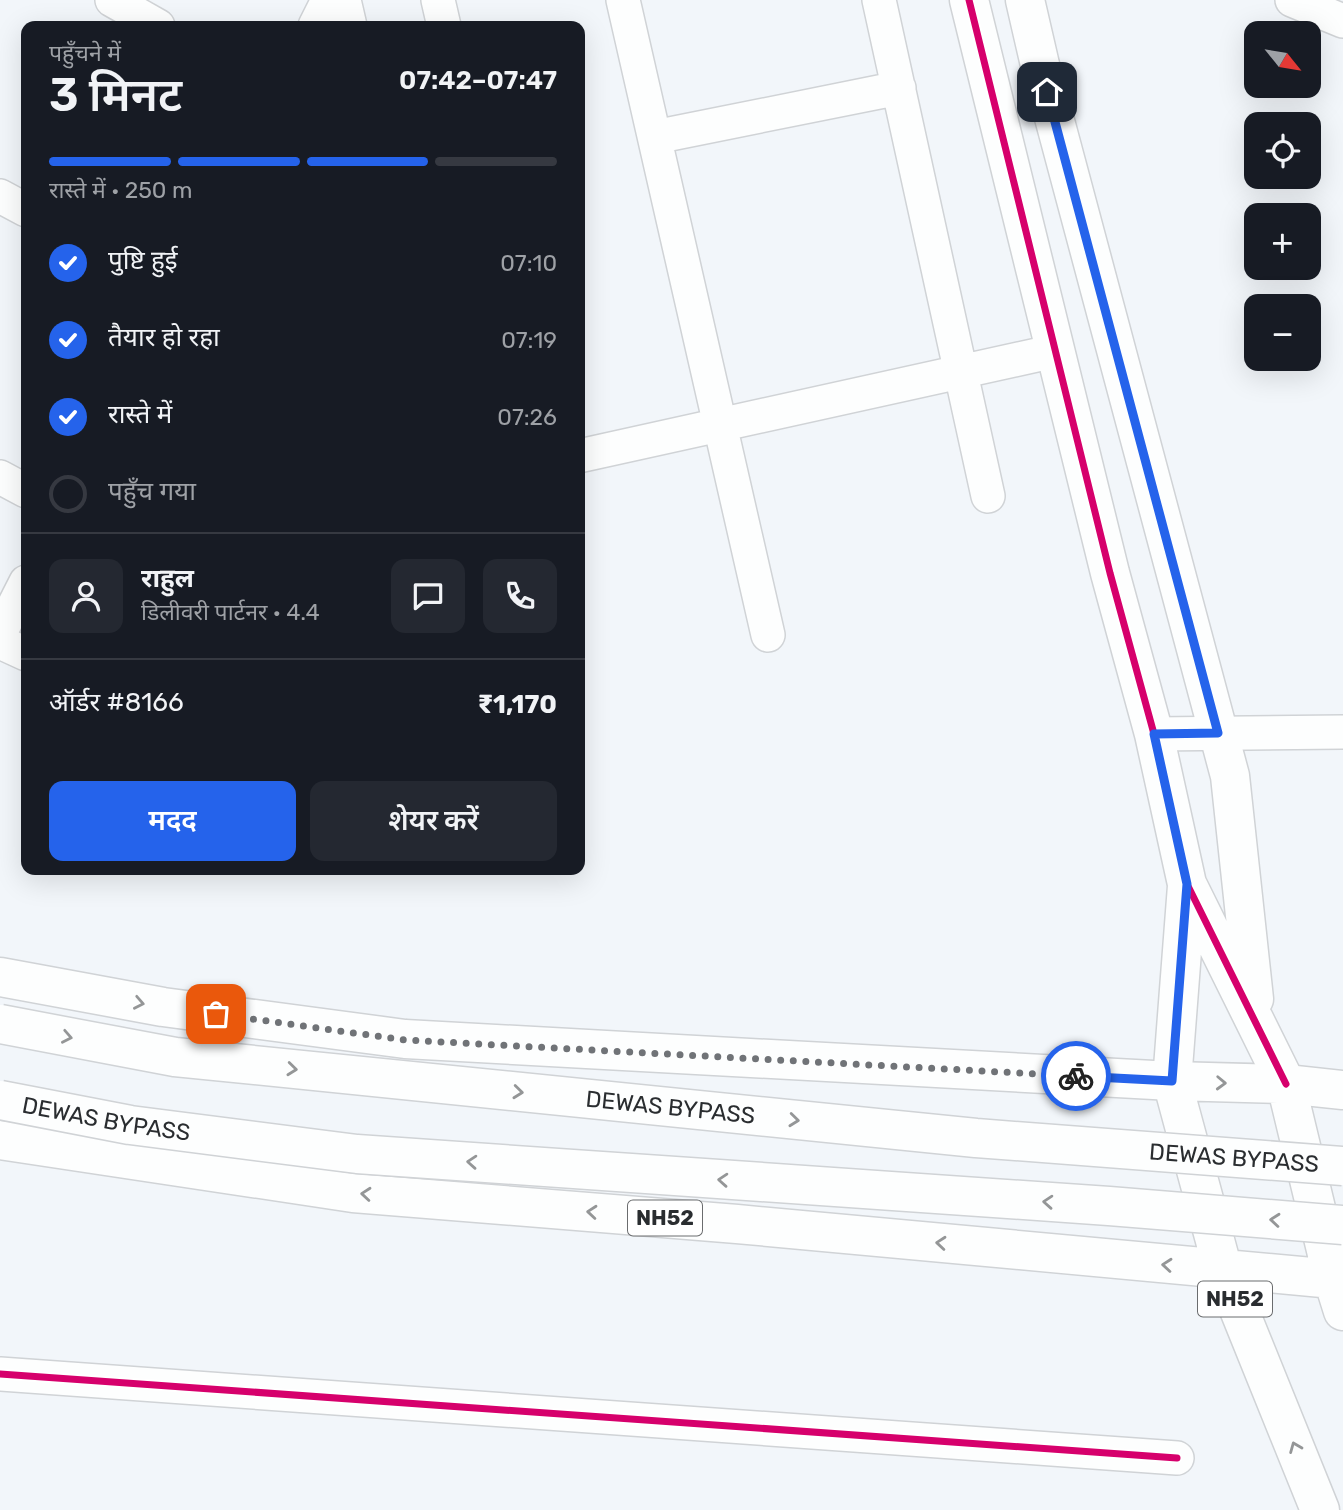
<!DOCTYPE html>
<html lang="hi">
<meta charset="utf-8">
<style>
:root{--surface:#171b24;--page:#242831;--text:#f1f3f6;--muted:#9ea1a6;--line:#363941;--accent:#2563eb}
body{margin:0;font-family:Rubik,"Noto Sans Devanagari",sans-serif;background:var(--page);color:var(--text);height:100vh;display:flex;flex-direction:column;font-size:26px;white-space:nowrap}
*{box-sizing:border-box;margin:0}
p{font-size:23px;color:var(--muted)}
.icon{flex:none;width:38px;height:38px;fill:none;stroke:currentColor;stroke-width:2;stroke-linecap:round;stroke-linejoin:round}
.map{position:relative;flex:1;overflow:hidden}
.side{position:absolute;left:21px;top:21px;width:564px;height:854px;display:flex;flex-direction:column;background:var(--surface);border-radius:14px;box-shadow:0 7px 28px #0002}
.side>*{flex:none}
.needle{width:46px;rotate:120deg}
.tools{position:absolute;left:1244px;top:21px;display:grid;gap:14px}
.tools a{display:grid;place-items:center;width:77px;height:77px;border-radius:14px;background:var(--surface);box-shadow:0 7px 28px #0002;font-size:35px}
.pin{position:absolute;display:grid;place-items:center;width:60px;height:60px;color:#fff;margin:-30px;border-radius:14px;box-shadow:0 4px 10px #0006}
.courier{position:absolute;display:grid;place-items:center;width:70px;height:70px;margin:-35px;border:5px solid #2563eb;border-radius:50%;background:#fff;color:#222;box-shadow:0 2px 9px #0007}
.head em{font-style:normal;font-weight:600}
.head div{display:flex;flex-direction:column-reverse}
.head{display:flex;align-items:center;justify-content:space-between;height:119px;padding:0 28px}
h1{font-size:46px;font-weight:600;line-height:52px}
.bar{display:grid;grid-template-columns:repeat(4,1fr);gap:10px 7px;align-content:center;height:84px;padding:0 28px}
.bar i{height:9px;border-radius:5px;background:var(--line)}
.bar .on{background:var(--accent)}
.bar p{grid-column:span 4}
.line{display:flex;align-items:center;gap:18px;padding:0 28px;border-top:2px solid var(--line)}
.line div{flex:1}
.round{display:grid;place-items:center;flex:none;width:74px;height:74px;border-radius:14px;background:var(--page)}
ol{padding:0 28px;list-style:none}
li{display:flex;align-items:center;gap:21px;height:77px}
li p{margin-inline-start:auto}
li .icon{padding:7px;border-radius:50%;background:var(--accent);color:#fff;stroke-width:4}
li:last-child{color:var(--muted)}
li i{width:38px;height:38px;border:4px solid var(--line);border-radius:50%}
.action{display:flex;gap:14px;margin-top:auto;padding:14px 28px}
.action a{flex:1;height:80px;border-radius:14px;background:var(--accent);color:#fff;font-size:28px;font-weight:600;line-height:80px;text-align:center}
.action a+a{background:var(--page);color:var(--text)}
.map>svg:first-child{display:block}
</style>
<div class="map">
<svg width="1343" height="1510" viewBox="0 0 1343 1510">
<rect width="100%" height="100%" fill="#f2f6fa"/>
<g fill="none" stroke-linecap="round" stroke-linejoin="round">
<defs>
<path id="minor" d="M112,0l46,26
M344,0l6,26
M438,0l6,26
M623,0l145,635
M879,0l109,496
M1292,0l51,21
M315,26l13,-26
M655,137l244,-49
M0,196l26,14
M579,456l476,-105
M0,477l26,14
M0,633l26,-51
M0,642l26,12
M1154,734l189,-2
M0,1374l1177,84"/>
<path id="tertiary" d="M969,0l141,573 44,161 33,150 99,200
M1025,0l15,65 190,711 24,223
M1172,1081l15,-195"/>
<path id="primary" d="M1286,1084l57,6"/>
<path id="trunk" d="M0,977l163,30 242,32 767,42 114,3 47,195 10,32
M1172,1081l51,189 97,240
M0,1140l353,53 384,31 596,55"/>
</defs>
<use href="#minor" stroke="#d0d3d6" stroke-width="36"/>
<use href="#tertiary" stroke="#d0d3d6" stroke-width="41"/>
<use href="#primary" stroke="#d0d3d6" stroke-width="41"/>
<use href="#trunk" stroke="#d0d3d6" stroke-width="41"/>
<use href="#minor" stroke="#fdfefe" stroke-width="33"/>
<use href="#tertiary" stroke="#fdfefe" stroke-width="38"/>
<use href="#primary" stroke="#fdfefe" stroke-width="38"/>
<use href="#trunk" stroke="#fdfefe" stroke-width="38"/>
<defs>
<g id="trunk-bridge">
<path id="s1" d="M0,1024l175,33 801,81 367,28"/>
<path id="s2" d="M0,1100l130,25 227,29 752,52 234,19"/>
</g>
</defs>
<use href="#trunk-bridge" stroke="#d0d3d6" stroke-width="41" stroke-linecap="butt"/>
<use href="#trunk-bridge" stroke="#fdfefe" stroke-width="38"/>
<defs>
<path id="cycleway" d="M969,0l141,573 44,161 33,150 99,200
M0,1374l1177,84"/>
</defs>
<use href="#cycleway" stroke="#fff" stroke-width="11"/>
<use href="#cycleway" stroke="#d6006c" stroke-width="7"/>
</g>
<defs><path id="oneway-chevron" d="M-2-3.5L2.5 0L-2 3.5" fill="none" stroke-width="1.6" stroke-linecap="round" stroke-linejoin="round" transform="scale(1.75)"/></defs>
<g stroke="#949697">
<use href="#oneway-chevron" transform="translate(139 1003) rotate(11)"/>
<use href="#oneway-chevron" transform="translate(67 1037) rotate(11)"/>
<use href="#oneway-chevron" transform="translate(292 1069) rotate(6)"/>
<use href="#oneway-chevron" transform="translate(1221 1083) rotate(2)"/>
<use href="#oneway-chevron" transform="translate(518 1092) rotate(6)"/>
<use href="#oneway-chevron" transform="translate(794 1120) rotate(6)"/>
<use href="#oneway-chevron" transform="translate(472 1162) rotate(-176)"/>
<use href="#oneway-chevron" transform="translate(723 1180) rotate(-176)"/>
<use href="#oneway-chevron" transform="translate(366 1194) rotate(-175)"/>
<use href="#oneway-chevron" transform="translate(1048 1202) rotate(-176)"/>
<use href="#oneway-chevron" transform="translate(592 1212) rotate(-175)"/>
<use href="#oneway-chevron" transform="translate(1275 1220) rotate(-175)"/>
<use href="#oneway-chevron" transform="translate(941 1243) rotate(-175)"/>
<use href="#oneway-chevron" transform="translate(1167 1265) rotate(-175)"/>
<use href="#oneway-chevron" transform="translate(1295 1447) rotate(-112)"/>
</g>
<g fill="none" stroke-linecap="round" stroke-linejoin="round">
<path stroke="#707377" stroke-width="7" stroke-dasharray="0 12.6" d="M216,1014l189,26 671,36"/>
<path stroke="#2563eb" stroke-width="9" d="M1047,92l171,641 -64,1 33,150 -15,197 -96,-5"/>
</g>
<g text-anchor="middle" stroke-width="7" stroke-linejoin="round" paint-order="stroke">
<g fill="#fff" stroke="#6a6c6e" stroke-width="2">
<rect x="628" y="1200.5" width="74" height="35" rx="5"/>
<rect x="1198" y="1281.5" width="74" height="35" rx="5"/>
</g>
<g font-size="21" font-weight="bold" fill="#2a2d30">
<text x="665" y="1225">NH52</text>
<text x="1235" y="1306">NH52</text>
</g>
<g font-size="23" fill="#2a2d30" stroke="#fff">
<text dy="8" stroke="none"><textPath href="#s1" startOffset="676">DEWAS BYPASS</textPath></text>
<text dy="8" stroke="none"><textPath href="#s2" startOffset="108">DEWAS BYPASS</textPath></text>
<text dy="8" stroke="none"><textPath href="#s1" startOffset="1242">DEWAS BYPASS</textPath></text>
</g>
</g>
</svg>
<div class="tools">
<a><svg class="needle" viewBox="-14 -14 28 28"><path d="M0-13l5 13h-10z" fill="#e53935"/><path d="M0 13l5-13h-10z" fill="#9ea1a6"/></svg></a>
<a><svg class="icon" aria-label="locate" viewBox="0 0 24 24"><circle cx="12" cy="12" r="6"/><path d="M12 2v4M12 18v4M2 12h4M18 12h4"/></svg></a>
<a>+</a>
<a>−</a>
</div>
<div class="pin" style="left:216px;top:1014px;background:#ea580c"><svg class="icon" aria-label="bag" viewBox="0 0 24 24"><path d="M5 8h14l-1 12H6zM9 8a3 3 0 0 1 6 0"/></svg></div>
<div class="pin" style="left:1047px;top:92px;background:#1f2937"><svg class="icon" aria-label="home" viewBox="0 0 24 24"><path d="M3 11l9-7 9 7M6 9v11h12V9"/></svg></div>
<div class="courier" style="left:1076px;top:1076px"><svg class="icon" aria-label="bike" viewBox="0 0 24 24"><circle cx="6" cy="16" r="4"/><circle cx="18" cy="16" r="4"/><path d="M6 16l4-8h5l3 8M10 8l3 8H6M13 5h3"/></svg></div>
<section class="side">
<div class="head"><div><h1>3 मिनट</h1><p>पहुँचने में</p></div><em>07:42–07:47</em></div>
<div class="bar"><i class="on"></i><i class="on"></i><i class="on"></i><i></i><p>रास्ते में · 250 m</p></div>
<ol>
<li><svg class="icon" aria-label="check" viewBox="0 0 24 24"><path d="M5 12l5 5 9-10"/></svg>पुष्टि हुई<p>07:10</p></li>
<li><svg class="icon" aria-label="check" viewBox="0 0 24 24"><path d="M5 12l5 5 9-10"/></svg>तैयार हो रहा<p>07:19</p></li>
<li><svg class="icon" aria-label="check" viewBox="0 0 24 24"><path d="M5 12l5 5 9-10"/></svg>रास्ते में<p>07:26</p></li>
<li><i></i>पहुँच गया</li>
</ol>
<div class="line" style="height:126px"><a class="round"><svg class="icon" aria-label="person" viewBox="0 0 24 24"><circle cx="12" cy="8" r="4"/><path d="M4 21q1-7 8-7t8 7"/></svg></a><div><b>राहुल</b><p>डिलीवरी पार्टनर · 4.4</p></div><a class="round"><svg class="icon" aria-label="chat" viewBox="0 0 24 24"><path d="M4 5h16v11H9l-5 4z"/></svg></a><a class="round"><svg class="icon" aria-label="phone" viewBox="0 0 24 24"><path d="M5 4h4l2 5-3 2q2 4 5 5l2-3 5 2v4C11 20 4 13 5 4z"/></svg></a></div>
<div class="line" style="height:91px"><div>ऑर्डर #8166</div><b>₹1,170</b></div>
<div class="action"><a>मदद</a><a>शेयर करें</a></div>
</section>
</div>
